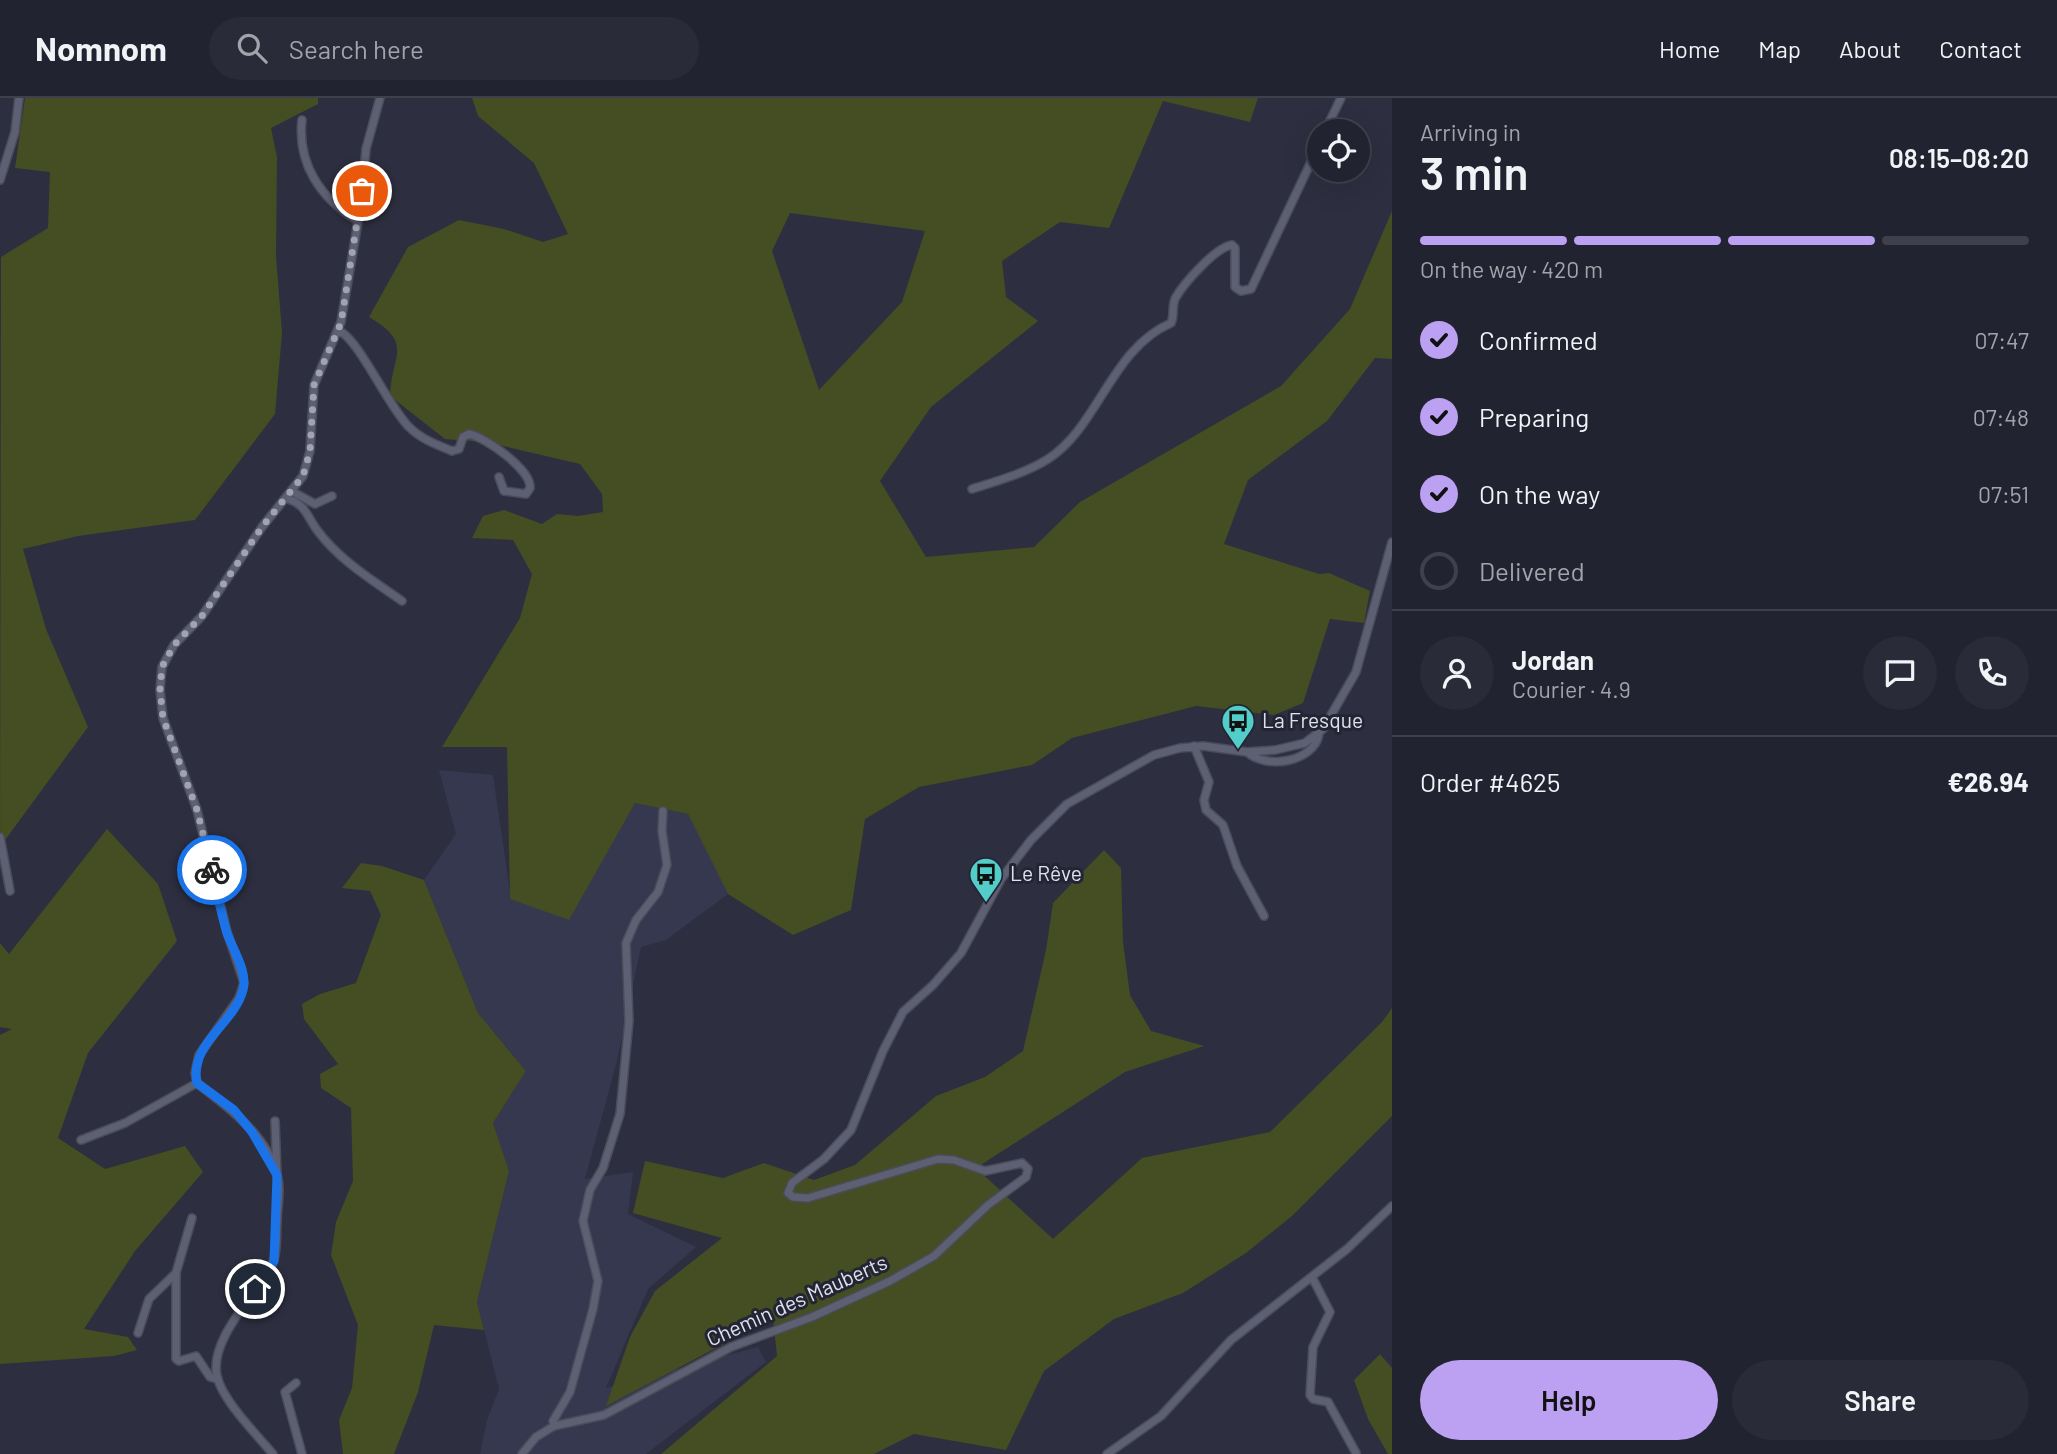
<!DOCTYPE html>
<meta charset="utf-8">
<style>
:root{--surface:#222330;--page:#2a2b38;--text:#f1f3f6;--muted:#a2a4ab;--line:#3f404c;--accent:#bca0f2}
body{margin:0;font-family:Barlow,sans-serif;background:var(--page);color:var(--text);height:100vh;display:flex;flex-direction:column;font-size:26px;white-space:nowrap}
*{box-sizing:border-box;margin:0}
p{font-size:23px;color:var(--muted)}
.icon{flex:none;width:38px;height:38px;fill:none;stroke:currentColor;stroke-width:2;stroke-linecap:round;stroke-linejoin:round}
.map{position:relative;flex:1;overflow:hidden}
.drawer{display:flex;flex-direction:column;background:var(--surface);width:665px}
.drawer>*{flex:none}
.fabs{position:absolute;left:1307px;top:21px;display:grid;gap:14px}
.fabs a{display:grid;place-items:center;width:63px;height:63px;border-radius:50%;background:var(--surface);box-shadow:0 7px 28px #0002,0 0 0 2px var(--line);font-size:35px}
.pin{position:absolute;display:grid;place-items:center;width:60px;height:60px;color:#fff;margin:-30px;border:4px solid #fff;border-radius:50%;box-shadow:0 2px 7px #0007}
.courier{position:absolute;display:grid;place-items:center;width:70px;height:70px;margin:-35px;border:5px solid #1a73e8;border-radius:50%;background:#fff;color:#222;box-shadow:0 2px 9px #0007}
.summary em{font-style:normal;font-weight:600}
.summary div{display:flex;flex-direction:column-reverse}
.summary{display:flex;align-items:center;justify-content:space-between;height:119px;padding:0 28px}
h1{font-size:46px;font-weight:600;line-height:52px}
.bar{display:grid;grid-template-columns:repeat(4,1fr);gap:10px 7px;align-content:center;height:84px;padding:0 28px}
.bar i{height:9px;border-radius:5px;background:var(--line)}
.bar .selected{background:var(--accent)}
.bar p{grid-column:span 4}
.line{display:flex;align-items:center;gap:18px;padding:0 28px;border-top:2px solid var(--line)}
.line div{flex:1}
.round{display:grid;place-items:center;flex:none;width:74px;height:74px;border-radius:37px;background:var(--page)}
ol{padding:0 28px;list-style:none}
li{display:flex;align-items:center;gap:21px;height:77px}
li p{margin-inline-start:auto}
li .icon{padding:7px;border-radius:50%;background:var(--accent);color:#111;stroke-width:4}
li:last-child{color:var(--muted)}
li i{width:38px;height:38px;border:4px solid var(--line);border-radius:50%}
.action{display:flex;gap:14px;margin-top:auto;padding:14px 28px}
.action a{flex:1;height:80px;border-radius:42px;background:var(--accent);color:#111;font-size:28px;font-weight:600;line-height:80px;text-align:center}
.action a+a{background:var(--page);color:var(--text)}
header{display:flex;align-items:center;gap:42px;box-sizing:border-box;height:98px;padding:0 35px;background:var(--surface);border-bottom:2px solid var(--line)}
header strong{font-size:33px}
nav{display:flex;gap:38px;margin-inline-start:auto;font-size:24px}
.search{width:490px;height:63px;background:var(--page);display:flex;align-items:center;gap:18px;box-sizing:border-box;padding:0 24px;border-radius:38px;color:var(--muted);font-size:26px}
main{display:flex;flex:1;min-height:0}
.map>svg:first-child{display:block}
</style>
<header>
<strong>Nomnom</strong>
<div class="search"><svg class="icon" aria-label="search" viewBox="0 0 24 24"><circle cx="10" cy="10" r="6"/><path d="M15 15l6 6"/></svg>Search here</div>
<nav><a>Home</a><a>Map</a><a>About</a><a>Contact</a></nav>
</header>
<main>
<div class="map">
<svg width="1392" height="1356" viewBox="0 0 1392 1356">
<rect width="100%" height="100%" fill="#2d2f40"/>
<path fill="#35384f" d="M439,672l54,5 18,124 102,-59 22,-37 53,11 40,80 -62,46 -25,7 -24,114 -32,118 48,-7 -5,42 68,33 -48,42 -42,99 152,-41 8,15 -120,92h-166l7,-34 12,-31 -22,-87 32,-131 -16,-48 33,-52 -48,-58 -54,-133 32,-46z"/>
<path fill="#454d22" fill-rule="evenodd" d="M25,0h293v6l-47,24 6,29 -1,99 6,77 -7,81 -80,106 -117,16 -55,13 23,80 42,98 -88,120 1,-590 47,-29 2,-56 -35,-4z
M472,0h786l-8,24 -87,-21 -54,127 -49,-6 -58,39 4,36 32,24 -107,86 -51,74 46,76 108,-10 46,-45 201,-116 69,-77 42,-98v148l-17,-1 -48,63 -79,59 -24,64 95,30 10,-1 41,18 -6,32 -34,-4 -27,84 -29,12 -78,-9 -124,32 -40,27 -113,22 -54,32 -14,91 -58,25 -65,-41 -40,-80 -53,-11 -66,117 -59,-21 -3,-152h-65l78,-129 12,-44 -19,-34 -41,-2 11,-22 21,-6 38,14 15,-10 21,2 25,-4 -1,-18 -22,-30 -94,-22 -41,-3 -55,-43c1,-41 25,-52 -21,-79l39,-70 51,-27 45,9 39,13 25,-8 -34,-71 -56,-47zM790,115l135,18 -23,71 -83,88 -47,-139z
M107,731l51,55 19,57 -89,112 -30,85 47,31 80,-23 18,26 -68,79 -51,78 44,8 9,13 -23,6 -114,8v-329l12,-6 -12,-2v-84l9,11z
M1104,752l17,18 2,74 7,53 21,36 53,15 -79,26 -149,96 77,71 89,-81 128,-26 112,-110 10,-14v108l-100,100 -46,37 -63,40 -69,26 -70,52 -38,79 -92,-16 -40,20h-213l116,-98 -4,-38 -167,88 24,-69 25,-46 67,-53 -89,-25 12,-52 78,17 41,-15 50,17 41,-15 81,-69 49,-19 38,-26 23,-101 7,-47z
M361,765l21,3 42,14 54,133 48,58 -33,52 16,48 -32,131 7,28 -50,-5 -16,67 -24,62h-51l-4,-34 13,-32 6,-63 -27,-70 5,-33 17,-41 -2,-73 -30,-20 -1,-14 18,-10 -34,-45 -2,-15 18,-10 36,-11 25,-68 -11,-24 -28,-3z
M1380,1256l12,14v86h-4l-20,-35 -14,-39z"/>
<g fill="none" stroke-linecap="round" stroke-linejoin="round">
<defs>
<path id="street" d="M302,22c-5,44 19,79 56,101
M1325,33l16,-33
M0,82l15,-48 4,-34
M339,233c19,7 49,75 70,96 12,12 28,18 43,24l7,-2 4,-12 6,-3c16,3 63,36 61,54l-4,6 -22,-3 -5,-14
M972,391c25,-8 54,-16 76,-30 51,-33 63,-110 123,-136 4,-8 0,-18 5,-26 9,-15 40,-50 56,-52l3,3v39l6,4 10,-2 69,-146
M293,394l22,12 17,-8
M288,401c17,5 19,17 29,31 22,30 55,50 85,71
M1194,648l15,36 -5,18 2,10 17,15 14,41 27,50
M1247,654c20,18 67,10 72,-18
M0,739l10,54
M275,1023l2,54
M81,1042l44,-17 72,-40
M192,1120l-16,55v86l3,2 17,-5 14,21 7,2
M1312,1179l18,35 -17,35 -3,48 3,4 15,3 28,51
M138,1235l11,-34 27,-26
M296,1285l-11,9 17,62
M554,1328l-1,-5 17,-29 23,-83 5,-28 -15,-60 7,-31 13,-22 17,-54 9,-93 -3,-78 10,-23 22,-28 9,-27 -5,-34 1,-20
M273,1356c-16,-19 -51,-54 -56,-78 -8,-35 36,-79 53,-107 8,-14 6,-32 7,-47 0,-14 4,-30 1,-43 -9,-43 -49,-71 -81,-96l-2,-10 4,-18 40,-57 5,-15 -17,-51 -30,-122 -34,-92 -3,-28 2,-23 12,-22 28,-29 60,-89 41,-51 7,-25 4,-66 27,-63 20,-118 5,-55 14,-51
M522,1356l14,-17 18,-11 50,-11 127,-68 81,-30 78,-36 44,-25 54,-51 38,-28 2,-8 -6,-6 -37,8 -31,-11 -16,-1 -130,39 -15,-1 -5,-4 4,-10 32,-24 27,-29 32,-79 20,-39 30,-27 28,-32 40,-74 30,-39 36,-36 87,-49 26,-7 23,-2 44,6 28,-2 30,-7 18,-14 33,-57 36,-130
M1107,1356l54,-38 70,-76 116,-91 45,-43"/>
</defs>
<use href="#street" stroke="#4a4c59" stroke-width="10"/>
<use href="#street" stroke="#5d6073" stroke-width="7"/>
</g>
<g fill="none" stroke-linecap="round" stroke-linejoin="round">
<path stroke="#a1a3b0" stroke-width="7" stroke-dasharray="0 12.6" d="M212,772l-15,-60 -34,-92 -3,-28 2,-23 12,-22 28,-29 60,-89 41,-51 7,-25 4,-66 27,-62 21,-132"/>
<path stroke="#1a73e8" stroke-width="9" d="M212,772c5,21 9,43 15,63 6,17 21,39 16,57 -9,34 -54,54 -46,93l37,27 18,22 25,43 -3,86 -19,28"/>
</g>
<defs>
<symbol id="bus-pin" viewBox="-11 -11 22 30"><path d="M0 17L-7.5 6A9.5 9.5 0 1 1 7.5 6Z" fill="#53cdca" stroke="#232535"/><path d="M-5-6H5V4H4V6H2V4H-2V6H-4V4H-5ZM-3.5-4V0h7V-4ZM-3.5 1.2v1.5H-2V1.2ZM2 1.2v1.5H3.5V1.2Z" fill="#111"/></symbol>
</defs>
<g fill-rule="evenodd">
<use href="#bus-pin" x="1219" y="604" width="38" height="52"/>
<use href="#bus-pin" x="967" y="757" width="38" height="52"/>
</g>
<g text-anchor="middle" stroke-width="6" stroke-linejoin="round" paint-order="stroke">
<g font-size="21" fill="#dfe1ec" stroke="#232535" text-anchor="start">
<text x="1262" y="630">La Fresque</text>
<text x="1010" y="783">Le Rêve</text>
</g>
<g font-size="21" fill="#dfe1ec" stroke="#232535">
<text transform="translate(797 1203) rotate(-24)" y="7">Chemin des Mauberts</text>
</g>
</g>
</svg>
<div class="fabs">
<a><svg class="icon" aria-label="locate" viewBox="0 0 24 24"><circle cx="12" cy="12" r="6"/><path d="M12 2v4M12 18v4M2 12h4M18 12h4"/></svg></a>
</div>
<div class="pin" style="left:362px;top:93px;background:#ea580c"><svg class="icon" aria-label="bag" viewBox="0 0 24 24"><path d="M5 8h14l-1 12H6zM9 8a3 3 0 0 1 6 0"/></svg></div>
<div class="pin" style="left:255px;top:1191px;background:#1f2937"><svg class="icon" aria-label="home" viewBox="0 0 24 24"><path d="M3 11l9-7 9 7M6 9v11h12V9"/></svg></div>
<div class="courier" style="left:212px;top:772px"><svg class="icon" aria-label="bike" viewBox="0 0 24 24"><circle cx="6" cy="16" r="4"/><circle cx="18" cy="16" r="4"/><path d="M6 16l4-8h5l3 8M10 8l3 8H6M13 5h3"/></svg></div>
</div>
<section class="drawer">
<div class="summary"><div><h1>3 min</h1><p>Arriving in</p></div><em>08:15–08:20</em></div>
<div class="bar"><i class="selected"></i><i class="selected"></i><i class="selected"></i><i></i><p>On the way · 420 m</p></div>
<ol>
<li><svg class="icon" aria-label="check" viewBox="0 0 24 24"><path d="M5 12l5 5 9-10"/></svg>Confirmed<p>07:47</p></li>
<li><svg class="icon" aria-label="check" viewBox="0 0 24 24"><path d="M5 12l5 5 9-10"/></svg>Preparing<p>07:48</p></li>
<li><svg class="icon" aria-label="check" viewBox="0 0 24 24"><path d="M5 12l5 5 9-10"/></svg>On the way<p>07:51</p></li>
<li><i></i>Delivered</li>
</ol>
<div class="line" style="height:126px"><a class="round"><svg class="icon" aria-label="person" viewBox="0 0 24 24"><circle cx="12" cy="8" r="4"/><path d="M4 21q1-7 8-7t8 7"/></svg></a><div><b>Jordan</b><p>Courier · 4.9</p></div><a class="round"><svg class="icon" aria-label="chat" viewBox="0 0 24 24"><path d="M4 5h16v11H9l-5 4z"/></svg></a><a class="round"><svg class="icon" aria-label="phone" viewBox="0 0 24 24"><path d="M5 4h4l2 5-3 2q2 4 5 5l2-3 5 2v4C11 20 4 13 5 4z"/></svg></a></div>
<div class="line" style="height:91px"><div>Order #4625</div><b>€26.94</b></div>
<div class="action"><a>Help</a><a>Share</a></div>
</section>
</main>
